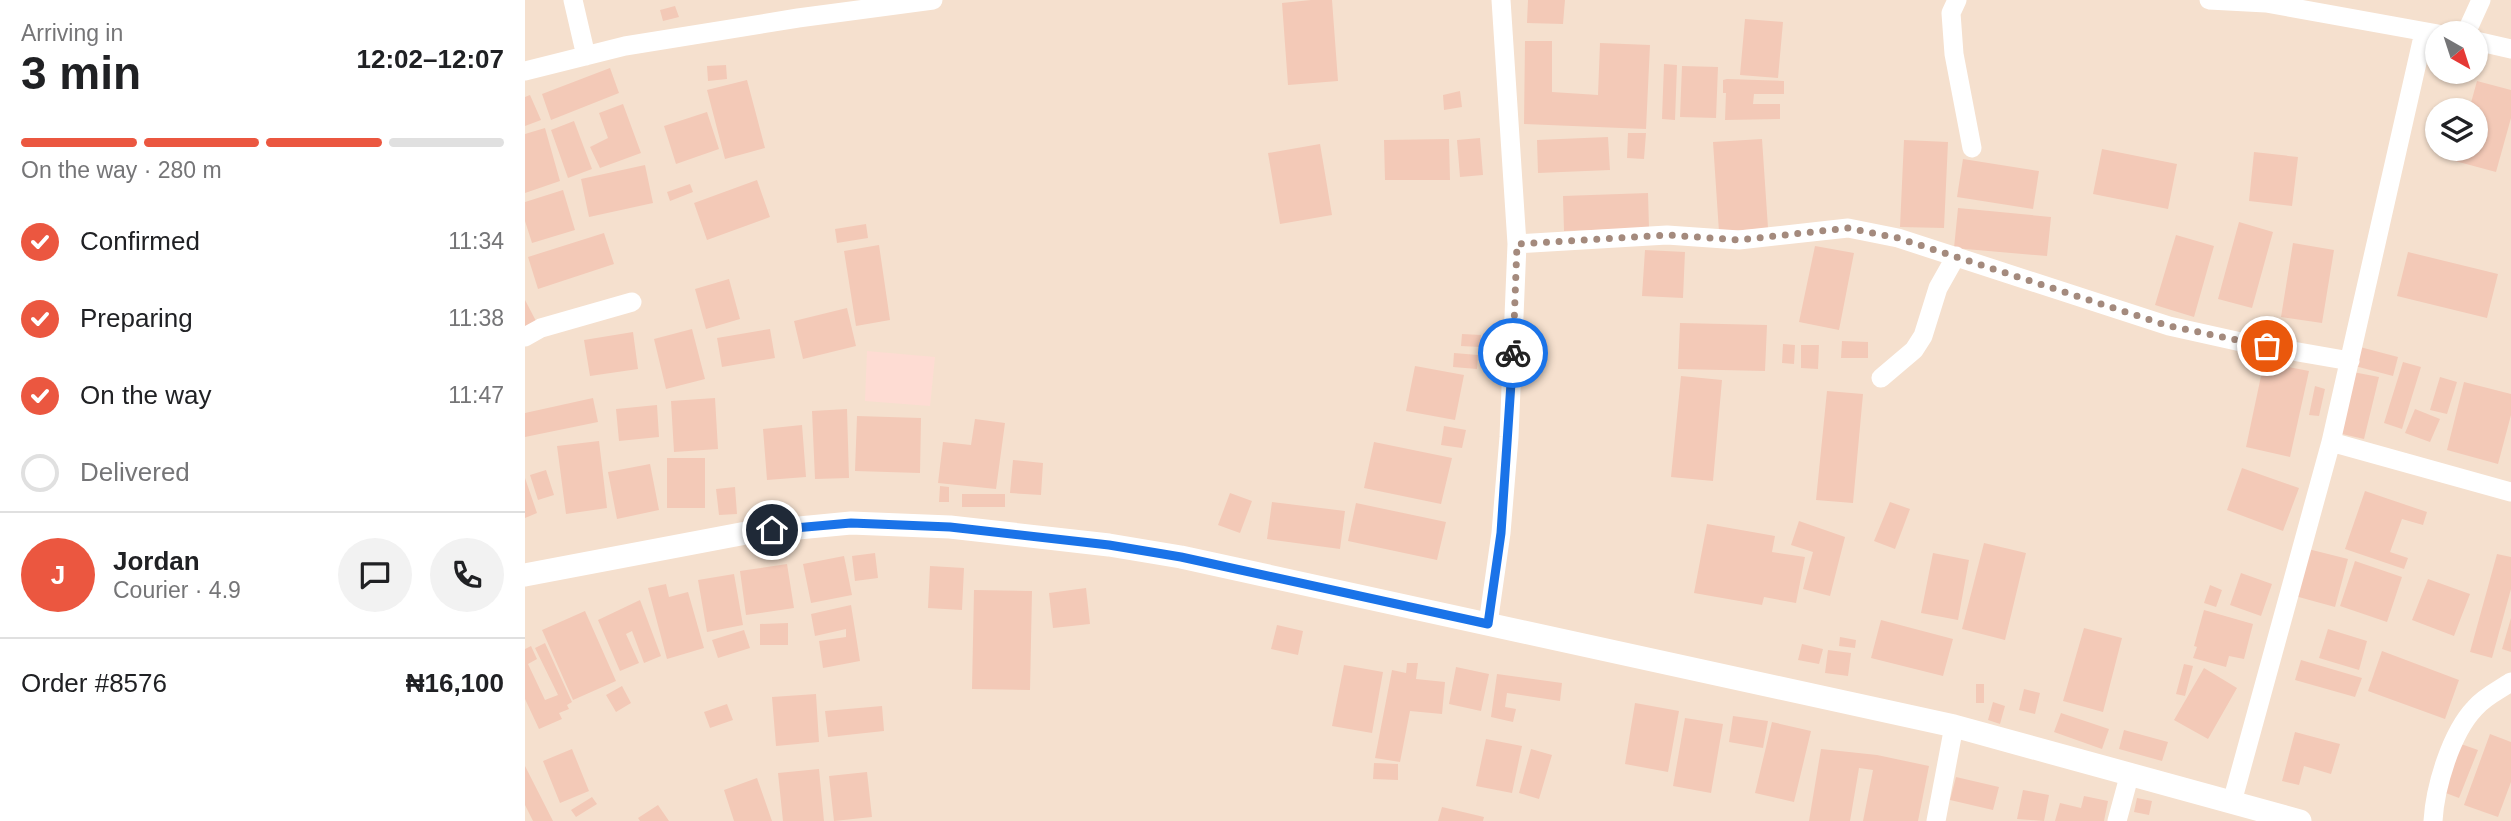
<!DOCTYPE html>
<meta charset="utf-8">
<style>
:root{--surface:#fff;--page:#f2f2f2;--text:#202124;--muted:#757577;--line:#e0e0e0;--accent:#eb5740}
body{margin:0;font-family:Arial,sans-serif;background:var(--page);color:var(--text);height:100vh;display:flex;flex-direction:column;font-size:26px;white-space:nowrap}
*{box-sizing:border-box;margin:0}
p{font-size:23px;color:var(--muted)}
.icon{flex:none;width:38px;height:38px;fill:none;stroke:currentColor;stroke-width:2;stroke-linecap:round;stroke-linejoin:round}
.map{position:relative;flex:1;overflow:hidden}
.sheet{display:flex;flex-direction:column;background:var(--surface);width:525px}
.sheet>*{flex:none}
.needle{width:46px;rotate:141deg}
.controls{position:absolute;left:1900px;top:21px;display:grid;gap:14px}
.controls a{display:grid;place-items:center;width:63px;height:63px;border-radius:50%;background:var(--surface);box-shadow:0 2px 5px #0004;font-size:35px}
.pin{position:absolute;display:grid;place-items:center;width:60px;height:60px;color:#fff;margin:-30px;border:4px solid #fff;border-radius:50%;box-shadow:0 2px 7px #0007}
.courier{position:absolute;display:grid;place-items:center;width:70px;height:70px;margin:-35px;border:5px solid #1a73e8;border-radius:50%;background:#fff;color:#222;box-shadow:0 2px 9px #0007}
.summary em{font-style:normal;font-weight:700}
.summary div{display:flex;flex-direction:column-reverse}
.summary{display:flex;align-items:center;justify-content:space-between;height:119px;padding:0 21px}
h1{font-size:46px;font-weight:700;line-height:52px}
.bar{display:grid;grid-template-columns:repeat(4,1fr);gap:10px 7px;align-content:center;height:84px;padding:0 21px}
.bar i{height:9px;border-radius:5px;background:var(--line)}
.bar .on{background:var(--accent)}
.bar p{grid-column:span 4}
.line{display:flex;align-items:center;gap:18px;padding:0 21px;border-top:2px solid var(--line)}
.line div{flex:1}
.round{display:grid;place-items:center;flex:none;width:74px;height:74px;border-radius:37px;background:var(--page)}
ol{padding:0 21px;list-style:none}
li{display:flex;align-items:center;gap:21px;height:77px}
li p{margin-inline-start:auto}
li .icon{padding:7px;border-radius:50%;background:var(--accent);color:#fff;stroke-width:4}
li:last-child{color:var(--muted)}
li i{width:38px;height:38px;border:4px solid var(--line);border-radius:50%}
main{display:flex;flex:1;min-height:0}
.map>svg:first-child{display:block}
</style>
<main>
<section class="sheet">
<div class="summary"><div><h1>3 min</h1><p>Arriving in</p></div><em>12:02–12:07</em></div>
<div class="bar"><i class="on"></i><i class="on"></i><i class="on"></i><i></i><p>On the way · 280 m</p></div>
<ol>
<li><svg class="icon" aria-label="check" viewBox="0 0 24 24"><path d="M5 12l5 5 9-10"/></svg>Confirmed<p>11:34</p></li>
<li><svg class="icon" aria-label="check" viewBox="0 0 24 24"><path d="M5 12l5 5 9-10"/></svg>Preparing<p>11:38</p></li>
<li><svg class="icon" aria-label="check" viewBox="0 0 24 24"><path d="M5 12l5 5 9-10"/></svg>On the way<p>11:47</p></li>
<li><i></i>Delivered</li>
</ol>
<div class="line" style="height:126px"><b class="round" style="background:var(--accent);color:#fff">J</b><div><b>Jordan</b><p>Courier · 4.9</p></div><a class="round"><svg class="icon" aria-label="chat" viewBox="0 0 24 24"><path d="M4 5h16v11H9l-5 4z"/></svg></a><a class="round"><svg class="icon" aria-label="phone" viewBox="0 0 24 24"><path d="M5 4h4l2 5-3 2q2 4 5 5l2-3 5 2v4C11 20 4 13 5 4z"/></svg></a></div>
<div class="line" style="height:91px"><div>Order #8576</div><b>₦16,100</b></div>
</section>
<div class="map">
<svg width="1986" height="821" viewBox="0 0 1986 821">
<rect width="100%" height="100%" fill="#fdefe0"/>
<path fill="#f5e0ce" fill-rule="evenodd" d="M0,0h1986v821h-1986zM1913,33h38v39h-38zM1913,110h38v39h-38z"/>
<path fill="#fedcd3" d="M342,351l68,6 -5,49 -65,-5z"/>
<path fill="#f3c9b7" d="M786,0h21l6,81 -50,4 -6,-82z
M1003,0h37l-2,24 -36,-1z
M150,6l4,11 -16,4 -3,-11z
M1220,19l38,3 -5,56 -38,-3z
M1000,41h27v51l46,3 2,-52 50,2 -4,84 -122,-5z
M1139,64l13,1 -2,55 -13,-1z
M201,65l1,14 -19,2 -1,-15z
M1157,66l36,1 -2,51 -36,-1z
M85,68l9,25 -68,27 -9,-26z
M1202,79l57,2v13h-30l-1,10h27v15l-55,1 1,-27h-3v-13z
M222,80l18,68 -40,11 -18,-69z
M1952,81l34,9v28l-15,54 -41,-11 3,-12h18v-39h-7z
M935,91l2,16 -18,3 -1,-15z
M5,95l11,25 -16,6v-29z
M98,104l18,49 -41,15 -10,-21 18,-9 -9,-25z
M182,112l12,37 -43,15 -12,-38z
M49,121l18,48 -24,9 -17,-48z
M20,128l15,53 -35,12v-59z
M1103,133h18l-2,26 -17,-1z
M1083,137l2,33 -72,3 -1,-33z
M955,138l3,37 -23,2 -3,-37z
M924,139l1,41h-65l-1,-40z
M1237,139l6,89 -49,4 -6,-90z
M1379,140l44,2 -4,86 -44,-1z
M795,144l12,71 -52,9 -12,-71z
M1577,149l75,15 -9,45 -75,-15z
M1729,152l44,5 -6,49 -43,-5z
M1438,159l76,12 -6,38 -76,-12z
M120,165l8,38 -64,14 -8,-38z
M232,180l13,37 -63,23 -13,-37z
M165,184l3,8 -23,9 -3,-9z
M38,190l12,40 -43,13 -7,-22v-19z
M1123,193l1,35 -85,3 -1,-35z
M1433,208l93,9 -4,39 -93,-8z
M1714,222l34,10 -21,76 -34,-9z
M341,224l2,14 -31,5 -2,-14z
M79,233l10,31 -76,25 -10,-32z
M1651,235l38,11 -20,71 -39,-12z
M1768,243l41,7 -12,73 -41,-6z
M354,245l11,75 -34,6 -12,-75z
M1290,246l39,7 -15,77 -40,-8z
M1120,250l40,2 -2,46 -41,-2z
M1883,252l90,22 -11,44 -90,-22z
M204,279l11,40 -34,10 -11,-40z
M0,300l11,21 -11,6z
M322,308l9,38 -53,13 -9,-38z
M1155,323l87,2 -2,46 -87,-2z
M167,329l13,50 -39,10 -12,-50z
M245,329l5,29 -53,9 -5,-29z
M108,332l5,37 -48,7 -6,-36z
M937,334l19,1 -1,12 -19,-1z
M1317,341l26,1v16h-27z
M1258,344l12,1 -1,19 -12,-1z
M1276,345h18l-1,24 -17,-1z
M1835,347l38,10 -5,19 -38,-10z
M929,353l24,2 -1,14 -24,-2z
M1739,362l45,9 -19,86 -44,-10z
M1878,362l18,5 -19,62 -18,-6z
M890,366l49,9 -9,45 -49,-9z
M1828,372l26,5 -15,62 -26,-6z
M1156,376l41,4 -9,101 -42,-4z
M1915,377l17,5 -10,32 -17,-4z
M1939,382l47,12v21l-13,49 -51,-14z
M1790,386l10,3 -6,27 -10,-1z
M1302,391l36,3 -10,109 -37,-3z
M68,398l5,24 -73,15v-24z
M190,398l3,51 -44,3 -3,-51z
M132,405l2,32 -40,4 -3,-32z
M322,409l2,69 -34,1 -3,-68z
M1890,409l25,10 -10,23 -25,-9z
M332,416l64,2 -1,55 -65,-2z
M450,419l30,4 -9,66 -58,-6 5,-41 28,3z
M277,425l4,52 -39,3 -4,-51z
M919,426l22,4 -4,18 -21,-3z
M74,441l8,67 -41,6 -9,-68z
M849,442l78,16 -11,46 -77,-16z
M142,458h38v50h-38z
M488,460l30,3 -2,32 -31,-2z
M125,464l9,46 -42,9 -9,-47z
M1717,468l57,20 -16,43 -56,-21z
M21,470l8,25 -16,5 -8,-25z
M0,478l12,35 -12,5z
M415,486l9,1v15h-10z
M210,487l2,27 -18,1 -3,-26z
M1840,491l62,21 -4,13 -21,-6 -12,33 18,6 -4,11 -59,-20z
M705,493l22,8 -12,32 -22,-8z
M437,494h43v13h-43z
M747,502l73,9 -5,38 -73,-10z
M1365,502l20,7 -15,40 -21,-8z
M831,503l90,19 -9,38 -89,-19z
M1274,521l46,16 -15,59 -27,-7 10,-37 -22,-7z
M1182,524l68,12 -3,16 33,5 -9,46 -32,-6 -2,8 -68,-12z
M1459,543l42,10 -21,87 -43,-11z
M1783,549l40,10 -13,48 -40,-11z
M350,553l3,25 -23,3 -3,-25z
M1408,553l36,7 -11,60 -37,-7z
M1972,554l14,3v32l-19,69 -22,-6z
M319,556l8,39 -41,8 -8,-39z
M1830,561l47,16 -15,45 -47,-16z
M262,564l7,44 -48,7 -6,-44z
M405,566l34,2 -2,42 -34,-2z
M1716,573l31,11 -11,32 -31,-11z
M209,574l9,51 -36,7 -9,-52z
M1903,579l42,15 -16,42 -42,-16z
M141,584l3,13 19,-5 16,56 -37,11 -19,-71z
M1685,585l12,5 -6,17 -12,-4z
M561,588l4,36 -37,4 -4,-35z
M449,590l58,1 -2,99 -58,-1z
M115,600l21,56 -17,7 -12,-32 -6,3 13,29 -19,8 -22,-51z
M326,605l9,56 -37,7 -4,-27 27,-4v-8l-31,7 -4,-22z
M1679,610l49,14 -9,35 -15,-3 -3,11 -33,-9 4,-11 -3,-1z
M60,611l31,70 -43,19 -31,-70z
M1986,618v34l-9,-3z
M1356,620l72,19 -10,37 -72,-18z
M263,623v22h-28v-21z
M752,625l26,6 -5,24 -27,-6z
M1559,628l38,10 -19,74 -40,-11z
M1803,629l39,12 -8,29 -40,-12z
M219,630l6,18 -32,10 -6,-18z
M1315,637l16,3 -1,8 -16,-2z
M20,643l27,59 -5,3 2,4 -10,4 3,6 -23,10 -14,-30v-50l6,-3 6,13 -9,5 17,36 13,-5 -23,-47z
M1277,644l21,5 -4,15 -21,-4z
M1303,650l23,3 -3,23 -23,-3z
M1857,651l77,29 -14,39 -77,-28z
M1776,660l61,18 -7,19 -60,-17z
M882,663h11l-2,16 29,3 -3,32 -32,-3 -10,51 -25,-4 17,-88 14,3z
M1659,664l9,2 -8,30 -9,-2z
M819,665l39,7 -11,61 -40,-7z
M931,667l33,7 -8,37 -32,-7z
M1679,668l33,20 -29,51 -34,-19z
M972,674l65,9 -2,18 -53,-8 -2,14 11,2 -3,13 -22,-5z
M1451,684h8v19h-8z
M97,686l9,17 -15,9 -10,-17z
M1499,689l16,4 -5,21 -16,-4z
M291,694l3,48 -43,4 -4,-49z
M1468,702l12,4 -5,18 -12,-4z
M1110,703l44,8 -11,61 -43,-8z
M202,704l6,16 -23,8 -6,-16z
M357,706l2,25 -56,6 -3,-26z
M1536,713l48,16 -7,20 -48,-17z
M1208,716l35,5 -5,27 -34,-6z
M1160,718l38,6 -12,69 -38,-7z
M1247,722l39,9 -17,71 -39,-9z
M1599,730l44,12 -6,19 -43,-12z
M1770,732l45,12 -9,30 -27,-8 -5,19 -17,-4z
M1965,734l21,8v40l-13,35 -34,-12z
M961,739l36,7 -10,47 -36,-7z
M1936,744l17,6 -19,48 -16,-6z
M47,749l17,42 -29,12 -17,-42z
M1006,749l21,6 -13,44 -20,-6z
M1296,749l56,6 52,11 -11,55h-55l10,-51 -14,-2 -9,53h-41z
M849,763l24,1v16l-25,-1z
M0,766l28,55h-20l-8,-16z
M294,769l5,52h-41l-5,-48z
M342,772l5,45 -38,4 -5,-45z
M1431,777l43,10 -6,23 -43,-10z
M232,778l15,43h-38l-10,-31z
M1498,790l26,5 -5,26 -27,-2z
M1559,796l24,5 -4,20h-49l5,-18 21,5z
M67,797l5,7 -21,13 -5,-7z
M1612,798l15,3 -3,14 -15,-3z
M133,805l11,16h-29l-2,-3z
M917,807l42,10 -1,4h-45z"/>
<g fill="none" stroke-linecap="round" stroke-linejoin="round">
<path stroke="#fff" stroke-width="19" d="M48,0l13,56
M1432,0l-6,13 3,41 18,94
M1684,0l57,3 172,31
M1941,33l15,-33
M1951,41l35,8
M0,71l100,-25 173,-28 135,-18
M992,244l150,-9 72,5 109,-12 50,10 271,88 72,16 109,19
M0,337l16,-9 91,-26
M1356,378l33,-28 9,-14 15,-48 18,-32
M1806,442l180,50
M963,624l13,-91 8,-96 8,-193 -16,-244
M1707,802l99,-360 93,-410
M1411,821l18,-95
M1592,821l13,-48
M1908,821c2,-34 18,-88 42,-113 9,-11 24,-18 36,-26"/>
<path stroke="#fff" stroke-width="23" d="M0,575l221,-42 105,-10 99,4 159,18 72,12 773,169 346,95"/>
</g>
<g fill="none" stroke-linecap="round" stroke-linejoin="round">
<path stroke="#a48a7d" stroke-width="7" stroke-dasharray="0 12.6" d="M988,353l4,-109 150,-9 72,5 109,-12 50,10 271,88 98,20"/>
<path stroke="#1a73e8" stroke-width="9" d="M247,530l79,-7 25,1 74,3 159,18 72,12 307,67 13,-91 12,-180"/>
</g>
</svg>
<div class="controls">
<a><svg class="needle" viewBox="-14 -14 28 28"><path d="M0-13l5 13h-10z" fill="#e53935"/><path d="M0 13l5-13h-10z" fill="#757577"/></svg></a>
<a><svg class="icon" aria-label="layers" viewBox="0 0 24 24"><path d="M12 4l9 5-9 5-9-5zM3 14l9 5 9-5"/></svg></a>
</div>
<div class="pin" style="left:1742px;top:346px;background:#ea580c"><svg class="icon" aria-label="bag" viewBox="0 0 24 24"><path d="M5 8h14l-1 12H6zM9 8a3 3 0 0 1 6 0"/></svg></div>
<div class="pin" style="left:247px;top:530px;background:#1f2937"><svg class="icon" aria-label="home" viewBox="0 0 24 24"><path d="M3 11l9-7 9 7M6 9v11h12V9"/></svg></div>
<div class="courier" style="left:988px;top:353px"><svg class="icon" aria-label="bike" viewBox="0 0 24 24"><circle cx="6" cy="16" r="4"/><circle cx="18" cy="16" r="4"/><path d="M6 16l4-8h5l3 8M10 8l3 8H6M13 5h3"/></svg></div>
</div>
</main>
